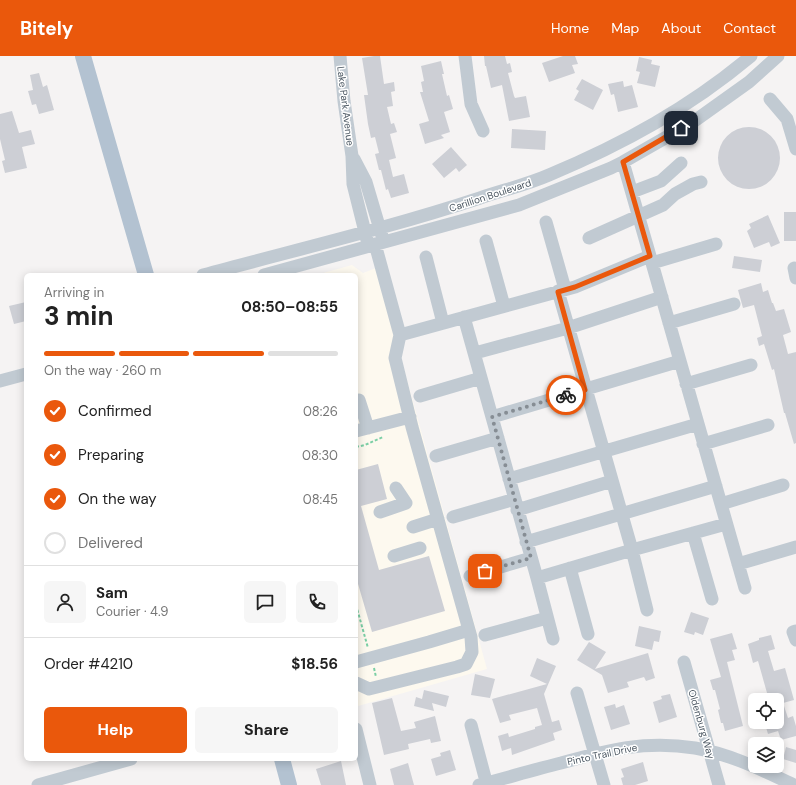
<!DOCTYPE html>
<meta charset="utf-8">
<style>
:root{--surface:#fff;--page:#f6f6f6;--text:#222;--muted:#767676;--line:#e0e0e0;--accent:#ea580c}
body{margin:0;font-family:"DM Sans",sans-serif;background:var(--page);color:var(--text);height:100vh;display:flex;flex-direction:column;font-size:15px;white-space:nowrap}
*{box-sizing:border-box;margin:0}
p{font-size:13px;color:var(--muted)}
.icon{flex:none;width:22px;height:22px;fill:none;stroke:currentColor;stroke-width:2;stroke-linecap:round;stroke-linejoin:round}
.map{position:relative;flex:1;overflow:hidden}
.details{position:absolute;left:24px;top:217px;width:334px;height:488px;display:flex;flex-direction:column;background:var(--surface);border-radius:6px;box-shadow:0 2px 10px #0003}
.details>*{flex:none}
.buttons{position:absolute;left:748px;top:637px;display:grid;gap:8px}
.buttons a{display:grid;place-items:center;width:36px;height:36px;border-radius:6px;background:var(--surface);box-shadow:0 2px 10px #0003;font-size:20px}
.pin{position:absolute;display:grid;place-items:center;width:34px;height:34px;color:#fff;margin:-17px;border-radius:8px;box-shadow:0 2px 6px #0006}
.courier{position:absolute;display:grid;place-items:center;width:40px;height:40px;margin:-20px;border:3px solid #ea580c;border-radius:50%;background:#fff;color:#222;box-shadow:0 1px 5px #0007}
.summary em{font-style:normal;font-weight:700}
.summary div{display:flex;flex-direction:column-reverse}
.summary{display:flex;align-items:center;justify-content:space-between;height:68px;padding:0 20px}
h1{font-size:26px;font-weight:700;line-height:30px}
.bar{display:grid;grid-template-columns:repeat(4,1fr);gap:6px 4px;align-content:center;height:48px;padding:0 20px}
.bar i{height:5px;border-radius:3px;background:var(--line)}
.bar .selected{background:var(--accent)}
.bar p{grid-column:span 4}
.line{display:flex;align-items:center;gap:10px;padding:0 20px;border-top:1px solid var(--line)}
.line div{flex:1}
.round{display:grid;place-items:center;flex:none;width:42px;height:42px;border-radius:6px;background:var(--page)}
ol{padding:0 20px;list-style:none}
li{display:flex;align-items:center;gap:12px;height:44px}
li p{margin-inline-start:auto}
li .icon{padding:4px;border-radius:50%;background:var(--accent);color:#fff;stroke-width:4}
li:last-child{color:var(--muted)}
li i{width:22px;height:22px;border:2px solid var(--line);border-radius:50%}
.primary-button{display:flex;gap:8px;margin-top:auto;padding:8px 20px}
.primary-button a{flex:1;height:46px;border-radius:6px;background:var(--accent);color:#fff;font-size:16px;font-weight:700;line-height:46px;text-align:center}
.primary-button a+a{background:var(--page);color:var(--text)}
header{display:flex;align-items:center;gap:24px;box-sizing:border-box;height:56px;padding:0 20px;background:var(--accent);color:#fff}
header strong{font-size:19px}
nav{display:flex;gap:22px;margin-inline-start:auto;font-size:14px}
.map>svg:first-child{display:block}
</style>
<header>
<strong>Bitely</strong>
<nav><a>Home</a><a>Map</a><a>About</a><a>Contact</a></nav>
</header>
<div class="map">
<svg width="796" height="729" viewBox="0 0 796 729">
<rect width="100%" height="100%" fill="#f5f3f3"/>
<path fill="#fdf9ef" d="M352,209l11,8 13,-5 111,401 -129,37 -2,-2v-429h-40z"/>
<path fill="#cdcfd5" d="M374,0h6l4,28 10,-2 1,9 -4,1 2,14 -6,1 4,17 3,-1 3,9 -7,2 6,24 -7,2 4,17 11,-3 5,19 -18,5 -3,-9 -2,1 -5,-20h-2l-4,-16 4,-1 -4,-16 -4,1 -3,-14 -4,-29h4l-6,-37z
M484,0h21l2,8 3,-1 2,9 -4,1 6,23 1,2 11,-2 4,21 -21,4 -7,-36 -11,3 -5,-22h-1z
M563,0h12l3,8 -6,1 3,8 -26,9 -7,-19z
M639,1l13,3 -1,4 9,2 -5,21 -18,-4 3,-11 -4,-1z
M441,5l3,13h-2l5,22 2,-1 4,14 -9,3 6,20 -9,3 3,3 -19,6 -6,-20 10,-3 -9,-29h3l-2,-10 3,-1 -3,-15z
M39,17l4,14 4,-2 7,25 -15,4 -3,-10 -4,1 -4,-14 5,-1 -3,-15z
M582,23l21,11 -10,20 -19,-10 5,-9 -3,-2z
M623,25l1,6 8,-2 6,22 -20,5 -4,-18 -3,1 -3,-11z
M12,55l7,22 12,-3 4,14 -13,3 5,21 -22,5 -3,-12 3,-1 -5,-21v-25z
M718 102a31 31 0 1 1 62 0a31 31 0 1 1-62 0Z
M512,73l34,2 -1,19 -34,-2z
M451,91l16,18 -8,7 -3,-4 -12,10 -12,-14z
M784,156h12v29h-12z
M768,159l12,28 -9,4 -2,-5 -15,6 -7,-17 4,-3 -2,-4z
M734,200l28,4 -2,12 -28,-4z
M761,227l2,9 5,-2 4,13h1l3,8 8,-2 7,23 -8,3 5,19 8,-2v91l-2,1 -9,-31h-1l-10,-44 -2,1 -8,-26 -5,2 -2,-8 5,-2 -8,-31 -11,3 -5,-18z
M26,246v19l-12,3 -5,-18z
M378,408l9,35 -26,7 18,64 50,-14 16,55 -73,21 -16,-55v-107z
M691,556l18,6 -6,17 -8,-3 -1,3 -10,-3z
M639,570l22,5 -2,11 -5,-1 -2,9 -17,-4z
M732,577l5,16 -5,1 3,10 -8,2 16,64 -18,5 -2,-8h-2l-3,-13 2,-1 -5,-19h-2l-3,-10 11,-3 -11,-38z
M771,579l4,14 -7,2 6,20 11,-3 9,32 -11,3 5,15 5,-2 3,10v10l-15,4 -3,-9 -10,3 -3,-10 12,-2v-22h-8l-11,-39 -5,2 -5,-19 11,-4v-2z
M589,586l17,10 -11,17 53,-16 7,25 -9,3 -2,-4 -17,5 2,5 -21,6 -6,-18 -25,-15z
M537,602l19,8 -12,28 8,28 7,-2 3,10 -9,3 2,7 -43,15 -1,-7 -9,3 -4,-15 10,-3 1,4 26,-8v-2l7,-2 -5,-17 -28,7 2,5 -11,3 -8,-24 55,-15 -17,-8z
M475,618l20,5 -5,19 -19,-3z
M424,634l25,6 -3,11 -14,-4 2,8 -20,-5 2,-9 6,2z
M670,638l7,23 -18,6 -6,-21 9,-3 -1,-3z
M392,642l9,33 15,-3 -2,-6 21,-6 6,25 -10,2 -1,-4 -22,5 1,5 -25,6 -12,-52z
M615,648l1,4 8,-3 6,19 -19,6 -7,-23z
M786,691l10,3v13l-13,-4z
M450,694l6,20 -20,6 -5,-17 10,-3 -1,-3z
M341,705l5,24h-25l-5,-16z
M643,706l5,19 -13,4h-12l-2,-7 3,-1 -3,-8z
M408,707l6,22h-20l-4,-16z"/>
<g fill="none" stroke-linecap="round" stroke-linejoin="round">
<path stroke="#7bcfa5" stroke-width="2" stroke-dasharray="3 2" stroke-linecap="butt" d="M356,391l9,-2 18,-8
M356,549l12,43
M374,612l2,9"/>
<path stroke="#c1cad2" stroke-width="13" d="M340,0l4,45 8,55 1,28 14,56
M465,0l6,48 12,27
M770,43l17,20 9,30
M354,103l12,23 16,54
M632,136l29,-11 20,-18
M546,166l19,67
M589,182l74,-33 12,-11 18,-10 8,-2
M486,185l18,65
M650,200l95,332
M426,201l17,66
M652,207l64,-19
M794,212l2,10
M203,219c92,-25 186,-47 277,-77 23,-8 46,-13 69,-23 74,-31 140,-67 202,-119
M264,219l255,-70 92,-37 12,-6 70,-40 56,-40 29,-26
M558,235l74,259 94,-26
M464,261l73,261 95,-28 15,60
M669,267l65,-19
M400,279l175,-48 75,-31 -27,-94
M475,297l93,-25 94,-31
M0,325l26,-7
M686,328l65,-19
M420,340l61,-18
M359,344l9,28
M492,361l188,-56
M356,375l54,-14
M703,388l65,-19
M436,400l62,-18
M509,423l189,-55
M721,448l62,-19
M517,454l95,-29
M380,456l26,-9 -10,-15
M453,461l62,-18
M413,471l25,-8
M693,477l19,66
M526,486l190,-56
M394,500l26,-8
M738,508l58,-17
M570,512l18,66
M470,520l61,-18
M537,522l16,61
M796,575l-3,1 3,8
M485,579l62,-17
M356,606l73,-20 40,-12
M684,606l35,123
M356,627l13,6 88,-22 9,-3 6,-12 -1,-15 -59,-210 -17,-69 5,-23 -25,-91
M577,637l27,92
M471,669l16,60
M356,673l14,56
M38,729l93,-26
M479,729c27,-7 54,-15 82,-22 47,-13 84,-23 134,-15 35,6 67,22 99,37"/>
<path stroke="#b3c2d1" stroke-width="16" d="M83,0l63,219
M282,703l7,26"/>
</g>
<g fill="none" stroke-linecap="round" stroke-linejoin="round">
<path stroke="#868d94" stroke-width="4" stroke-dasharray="0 7.2" d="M485,515l46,-13 -39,-141 74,-22"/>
<path stroke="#ea580c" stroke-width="5" d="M566,339l19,-5 -27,-98 17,-5 75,-31 -27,-94 58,-34"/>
</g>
<g text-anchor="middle" stroke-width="3" stroke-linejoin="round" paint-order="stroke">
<g font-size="10" fill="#4a5661" stroke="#fff">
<text transform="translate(346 50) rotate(83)" y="4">Lake Park Avenue</text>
<text transform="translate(490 139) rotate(-18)" y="4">Carillion Boulevard</text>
<text transform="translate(702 668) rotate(74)" y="4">Oldenburg Way</text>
<text transform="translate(602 698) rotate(-12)" y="4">Pinto Trail Drive</text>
</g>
</g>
</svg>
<div class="buttons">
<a><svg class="icon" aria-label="locate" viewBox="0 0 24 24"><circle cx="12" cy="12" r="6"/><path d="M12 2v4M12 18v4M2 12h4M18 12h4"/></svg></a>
<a><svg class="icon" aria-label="layers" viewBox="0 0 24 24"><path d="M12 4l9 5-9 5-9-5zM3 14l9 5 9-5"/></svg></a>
</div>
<div class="pin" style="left:485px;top:515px;background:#ea580c"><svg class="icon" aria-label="bag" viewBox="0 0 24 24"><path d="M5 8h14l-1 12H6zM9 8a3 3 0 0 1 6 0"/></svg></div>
<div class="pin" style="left:681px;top:72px;background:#1f2937"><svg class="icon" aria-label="home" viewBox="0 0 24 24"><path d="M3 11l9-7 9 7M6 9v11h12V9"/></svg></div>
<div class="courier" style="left:566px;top:339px"><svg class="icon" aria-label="bike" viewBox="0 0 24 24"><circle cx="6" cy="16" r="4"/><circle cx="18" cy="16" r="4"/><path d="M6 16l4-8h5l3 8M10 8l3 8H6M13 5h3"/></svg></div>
<section class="details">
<div class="summary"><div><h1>3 min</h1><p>Arriving in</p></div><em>08:50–08:55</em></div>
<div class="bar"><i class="selected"></i><i class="selected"></i><i class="selected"></i><i></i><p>On the way · 260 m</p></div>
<ol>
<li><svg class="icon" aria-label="check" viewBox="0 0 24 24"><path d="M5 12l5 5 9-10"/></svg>Confirmed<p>08:26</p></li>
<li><svg class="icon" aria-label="check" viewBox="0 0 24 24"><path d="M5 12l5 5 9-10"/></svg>Preparing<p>08:30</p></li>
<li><svg class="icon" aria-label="check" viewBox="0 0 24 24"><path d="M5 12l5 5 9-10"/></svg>On the way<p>08:45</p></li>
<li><i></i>Delivered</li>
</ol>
<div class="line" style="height:72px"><a class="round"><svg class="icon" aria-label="person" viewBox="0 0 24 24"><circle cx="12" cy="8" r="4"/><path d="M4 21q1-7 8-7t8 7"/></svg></a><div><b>Sam</b><p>Courier · 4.9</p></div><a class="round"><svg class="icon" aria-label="chat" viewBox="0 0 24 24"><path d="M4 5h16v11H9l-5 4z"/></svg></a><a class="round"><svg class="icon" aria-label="phone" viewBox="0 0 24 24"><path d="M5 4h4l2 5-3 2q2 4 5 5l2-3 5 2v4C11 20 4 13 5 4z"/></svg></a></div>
<div class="line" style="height:52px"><div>Order #4210</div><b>$18.56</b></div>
<div class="primary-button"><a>Help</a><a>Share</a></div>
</section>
</div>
